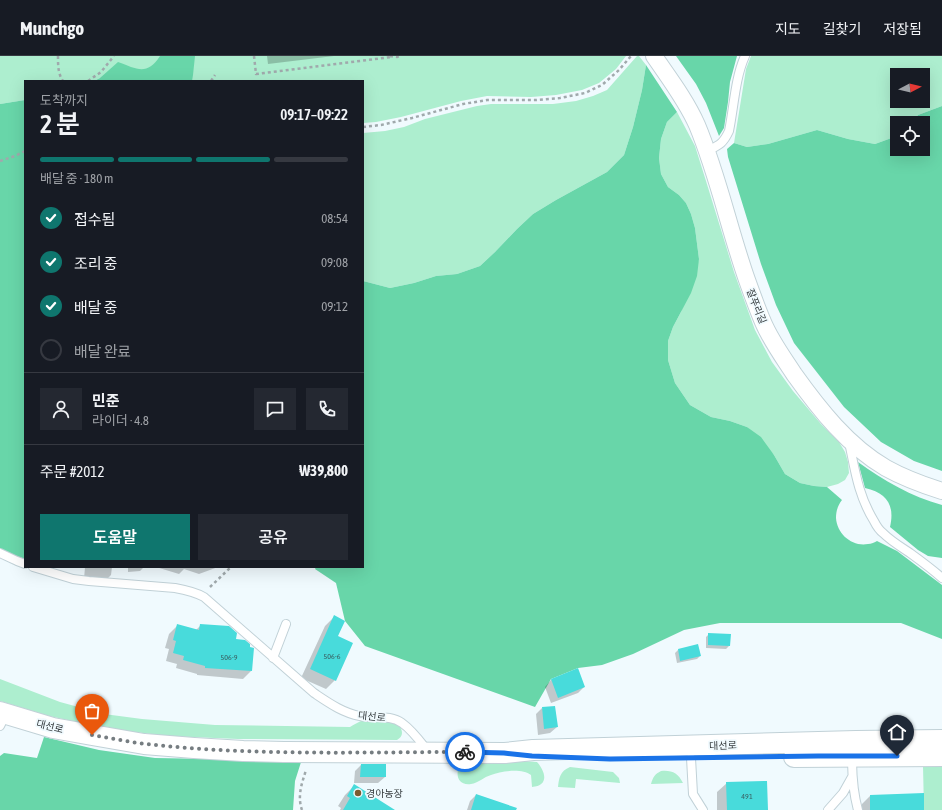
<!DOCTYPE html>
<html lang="ko">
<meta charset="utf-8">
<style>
:root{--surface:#171b24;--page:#242831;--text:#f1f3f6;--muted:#9ea1a6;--line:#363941;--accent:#0f766e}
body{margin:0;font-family:"Asap Condensed","Noto Sans KR",sans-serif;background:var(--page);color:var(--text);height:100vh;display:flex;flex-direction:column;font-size:15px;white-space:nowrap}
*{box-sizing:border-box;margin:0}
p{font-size:13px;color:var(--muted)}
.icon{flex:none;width:22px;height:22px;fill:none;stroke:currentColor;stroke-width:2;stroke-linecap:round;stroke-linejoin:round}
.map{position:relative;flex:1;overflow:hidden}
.side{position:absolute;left:24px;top:24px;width:340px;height:488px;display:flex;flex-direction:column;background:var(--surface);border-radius:0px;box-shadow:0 4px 16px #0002}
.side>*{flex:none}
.needle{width:26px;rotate:83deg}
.controls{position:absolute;left:890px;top:12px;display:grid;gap:8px}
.controls a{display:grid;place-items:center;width:40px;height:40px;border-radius:0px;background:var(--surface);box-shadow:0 4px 16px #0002;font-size:20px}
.pin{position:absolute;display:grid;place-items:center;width:34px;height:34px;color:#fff;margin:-41px -17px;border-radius:50% 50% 50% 0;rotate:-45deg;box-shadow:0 0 4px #0007}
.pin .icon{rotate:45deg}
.courier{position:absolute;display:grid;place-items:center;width:40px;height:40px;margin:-20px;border:3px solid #1a73e8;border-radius:50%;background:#fff;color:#222;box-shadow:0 1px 5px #0007}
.head em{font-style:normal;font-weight:600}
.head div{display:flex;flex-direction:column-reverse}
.head{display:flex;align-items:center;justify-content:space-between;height:68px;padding:0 16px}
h1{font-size:26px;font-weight:600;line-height:30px}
.bar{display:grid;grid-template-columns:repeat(4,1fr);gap:6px 4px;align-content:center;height:48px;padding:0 16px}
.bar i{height:5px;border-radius:3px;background:var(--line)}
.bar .selected{background:var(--accent)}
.bar p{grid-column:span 4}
.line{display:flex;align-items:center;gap:10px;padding:0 16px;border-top:1px solid var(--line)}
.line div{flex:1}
.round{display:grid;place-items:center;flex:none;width:42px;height:42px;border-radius:0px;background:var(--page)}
ol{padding:0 16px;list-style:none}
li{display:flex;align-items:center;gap:12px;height:44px}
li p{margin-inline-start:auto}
li .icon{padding:4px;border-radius:50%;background:var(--accent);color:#fff;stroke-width:4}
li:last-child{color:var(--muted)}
li i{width:22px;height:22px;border:2px solid var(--line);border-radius:50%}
.cta{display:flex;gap:8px;margin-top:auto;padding:8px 16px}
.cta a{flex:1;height:46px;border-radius:0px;background:var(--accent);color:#fff;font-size:16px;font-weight:600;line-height:46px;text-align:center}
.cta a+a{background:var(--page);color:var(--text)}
header{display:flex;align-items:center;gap:24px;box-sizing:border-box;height:56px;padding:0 20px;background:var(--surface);border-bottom:1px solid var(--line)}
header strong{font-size:19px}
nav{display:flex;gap:22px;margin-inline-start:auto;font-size:14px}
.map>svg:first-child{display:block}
</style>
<header>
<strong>Munchgo</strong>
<nav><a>지도</a><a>길찾기</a><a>저장됨</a></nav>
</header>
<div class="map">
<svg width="942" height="754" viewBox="0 0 942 754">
<rect width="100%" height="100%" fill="#f0fafe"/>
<path fill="#adeecf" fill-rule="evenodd" d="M0,0h626l-10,13 -17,14 -17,7 -26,5 -25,2 -44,-1 -26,5 -60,16 -25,5 -13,1v-42h-223l-40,-3 -6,3h-69v19l-25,4z
M637,0h2l7,9 -4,25 -9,37 -9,28 -17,17 -51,28 -23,14 -16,15 -22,23 -15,14 -23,8 -21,2 -22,7 -24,5 -23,-6 -4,-1v-148l22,-2 19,-4 21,-8 52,-13 14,-2h62l23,-3 17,-5 14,-6z
M751,0h191v50l-24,9 -6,8h-15v13l-22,8 -27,-5 -31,-9 -49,14 -21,3 -13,-4 12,-74zM897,19h26v26h-26z
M677,56l18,34 11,35 28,91 21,58 17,32 21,29 28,33 18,18 6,10 3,10 1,11 -4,7 -7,4 -11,3 -13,-1 -14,-3 -15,-9 -11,-19 -27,-28 -17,-6 -19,-4 -21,-12 -15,-22 -7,-23v-19l5,-14 8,-15 18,-53 -4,-31 -4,-14 -5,-11 -7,-8 -11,-8 -7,-13 -2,-16 2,-19 6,-17z
M0,623l60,23 44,12 38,5 73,6 135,2c3,-2 7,-4 11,-6 4,-1 9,0 12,0 9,0 29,-1 29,12 0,3 -2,5 -5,7l-159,-1 -70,-3 -59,-7 -60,-13 -49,-15z
M508,704l29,2c9,10 12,24 -5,25l-1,-12c-9,-7 -30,-4 -40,0 -7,2 -13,8 -20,9 -15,2 -16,-12 -10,-22z
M923,710h19v44h-18z
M570,711l43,5 6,6 1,5 -44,-4 -1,9 -17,-1c1,-9 2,-16 12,-20z
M661,715c11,-1 17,2 22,12l-32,1c2,-7 4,-10 10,-13z"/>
<path fill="#68d6a9" d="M160,0h35l-2,19 -1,6h-98l6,-3 18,-16c19,7 29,14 42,-6z
M676,0h61l-7,26 -2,20 -4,26 -5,8 -13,-33 -10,-19z
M646,9l31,47 -10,10 -6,17 -2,19 2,16 7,13 11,8 7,8 5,11 4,14 4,31 -2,17 -6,17 -18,34 -5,14v19l7,23 15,22 21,12 19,4 17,6 14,10 13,18 11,19 15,9 14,3 13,1 15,13c-4,5 -6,11 -6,18 1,16 16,29 32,26 3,0 7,-2 9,-3l20,10 45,34v54l-41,-16h-181l-36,7 -51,24 -31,11 -24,3 -27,11 -16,28 -170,-61 -20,-25 -9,-38 -21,-14 1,-2h47v-286l4,1 23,6 24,-5 22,-7 21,-2 23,-8 15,-14 22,-23 16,-15 23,-14 51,-28 17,-17 9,-28 9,-37z
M25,44v459l-16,-5 -9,-6v-444z
M942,50v365l-28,-10 -33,-19 -37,-35 -50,-64 -18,-38 -15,-41 -33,-107 -1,-8 7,-6 13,4 21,-3 49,-14 31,9 27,5 22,-8v13h26v-26h-11l6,-8z
M858,406c25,18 54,35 84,43v53l-14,-2 -10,-6 -28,-23c5,-22 -3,-34 -25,-39z
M44,681l55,13 56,8 56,1h91l-7,22 -2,29h-293v-54l4,-3 33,5z"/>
<path fill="#0003" d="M267,0h67l-66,8z
M85,511h27l-1,8 -6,6 -21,-2z
M128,511h15v1l-3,3 -12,1z
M156,511h62l-19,7 -15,-5 -5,5z
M334,561l1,63 -9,9 -25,-11 24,-52z
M201,569l34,15 16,31 -8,8 -46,-4v-1l-21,-6 1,-4 -11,-3 3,-12 -4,-1 4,-14 8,-8 19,4z
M709,578l20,12 -3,3 -20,-1v-11z
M678,594l22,6 -3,3 -20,4 -2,-10z
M577,614l7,17 -6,6 -27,10 -6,-16 6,-7z
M542,652l15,19 -7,6 -12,2 -2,-21z
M361,709l24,12 -7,6h-24l1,-12z
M727,727l40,27h-50v-18z
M354,730l26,24h-40l1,-2 -3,-2 7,-11z
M476,739l26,15h-35l3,-9z
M870,740l53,14h-61v-6z"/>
<path fill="#48dbdb" d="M334,559l11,6 -7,15 15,7 -17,38 -26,-12z
M177,568l22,6 1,-6 29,2 8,7 -1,6 9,1 5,4v3l4,1 -2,23 -47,-3v-2l-22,-6 1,-4 -11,-3 3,-12 -3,-1z
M708,577l23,1 -1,12 -22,-1z
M698,588l3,12 -21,5 -2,-12z
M578,612l7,19 -27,11 -7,-19z
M555,650l3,21 -14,2 -2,-22z
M361,708h25v13h-26z
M767,725l1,29h-41l-1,-28z
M354,728l41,26h-52l7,-12 -3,-2z
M924,737v17h-54v-15z
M476,738l41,14 -1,2h-45z"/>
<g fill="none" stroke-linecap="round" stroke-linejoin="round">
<defs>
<path id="service" d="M707,95c12,-6 16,-7 22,-20 5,-24 6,-53 16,-75
M849,386c6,28 9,53 25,79 2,4 5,9 9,12 8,8 18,14 27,20 11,8 22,16 32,25
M0,497l17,8 8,3
M33,511l40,12 16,2 86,7c11,2 20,4 29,9l110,96c15,10 29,20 46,23 14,3 30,-2 42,7 10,7 18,18 25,27
M273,602l13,-34
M0,670l6,-12
M852,701c0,18 1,35 6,53
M691,702l2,36 10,16
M828,754l15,-17 9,-16"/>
<path id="minor" d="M654,0c15,22 32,44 43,69 21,50 32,104 50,155 5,14 10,28 16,42 8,19 20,35 31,52 25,35 54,72 92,94 18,10 37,17 56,23"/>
<path id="tertiary" d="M0,656l53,16 39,7 52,9 50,4 49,3 41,1 221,1 28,-3 323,-9 86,-1
M794,701l148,-1"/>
</defs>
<use href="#service" stroke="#c1d1d7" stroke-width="10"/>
<use href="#minor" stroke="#c1d1d7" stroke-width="18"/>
<use href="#tertiary" stroke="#c1d1d7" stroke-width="22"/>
<path stroke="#a0a9ac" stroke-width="2.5" stroke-dasharray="3 3" stroke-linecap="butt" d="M58,0c0,9 0,18 5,25
M254,0l2,18 135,-17
M390,0l7,1 3,-1
M88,25l13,-9 13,-16
M211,25l4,-6
M363,71l18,-2 31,-7 51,-14 24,-4h49l24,-2 25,-5 17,-8 17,-15 12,-14
M0,105l15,-5 10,-5
M210,531l21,-20
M302,754c-5,-14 0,-27 4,-40"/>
<use href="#service" stroke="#fff" stroke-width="8"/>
<use href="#minor" stroke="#fff" stroke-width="16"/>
<use href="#tertiary" stroke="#fff" stroke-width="20"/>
</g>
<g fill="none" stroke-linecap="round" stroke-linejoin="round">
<path stroke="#767d81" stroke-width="4" stroke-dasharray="0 7.2" d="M92,679c18,3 36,7 54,9 106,12 213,8 319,8"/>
<path stroke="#1a73e8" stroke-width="5" d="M465,696l39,1 28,3 78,3 208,-3h79"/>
</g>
<circle fill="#7b5b31" stroke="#f0fafe" stroke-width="1.5" cx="358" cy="737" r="4"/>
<g text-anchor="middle" stroke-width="3.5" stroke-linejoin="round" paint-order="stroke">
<g font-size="8" fill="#396264">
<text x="332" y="603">506-6</text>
<text x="229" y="604">506-9</text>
<text x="747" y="743">491</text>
</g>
<g font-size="10" fill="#343a3d" stroke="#f0fafe">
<text transform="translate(757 250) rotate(68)" y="4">잘푸리길</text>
<text transform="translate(372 660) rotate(6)" y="4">대선로</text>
<text transform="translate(50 670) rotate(14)" y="4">대선로</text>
<text transform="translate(723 689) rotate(-2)" y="4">대선로</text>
</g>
<g font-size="10" fill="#343a3d" stroke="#f0fafe" text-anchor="start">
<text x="366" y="741">경아농장</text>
</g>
</g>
</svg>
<div class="controls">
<a><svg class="needle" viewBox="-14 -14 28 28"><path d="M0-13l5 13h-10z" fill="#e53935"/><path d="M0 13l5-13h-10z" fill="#9ea1a6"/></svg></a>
<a><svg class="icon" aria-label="locate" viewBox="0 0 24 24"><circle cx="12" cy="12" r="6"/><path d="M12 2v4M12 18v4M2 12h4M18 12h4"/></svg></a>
</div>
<div class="pin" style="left:92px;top:679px;background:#ea580c"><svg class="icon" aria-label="bag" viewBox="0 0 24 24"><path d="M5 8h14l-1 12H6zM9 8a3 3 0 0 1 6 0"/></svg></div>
<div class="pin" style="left:897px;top:700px;background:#1f2937"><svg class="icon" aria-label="home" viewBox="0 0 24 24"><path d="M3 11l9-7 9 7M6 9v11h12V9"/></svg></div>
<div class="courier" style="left:465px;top:696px"><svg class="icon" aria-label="bike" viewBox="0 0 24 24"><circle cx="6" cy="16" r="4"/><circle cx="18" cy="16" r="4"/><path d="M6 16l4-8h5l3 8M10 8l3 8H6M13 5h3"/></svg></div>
<section class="side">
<div class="head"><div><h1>2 분</h1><p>도착까지</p></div><em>09:17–09:22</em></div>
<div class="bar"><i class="selected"></i><i class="selected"></i><i class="selected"></i><i></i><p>배달 중 · 180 m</p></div>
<ol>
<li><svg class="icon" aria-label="check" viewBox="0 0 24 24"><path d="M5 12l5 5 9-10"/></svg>접수됨<p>08:54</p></li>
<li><svg class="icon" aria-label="check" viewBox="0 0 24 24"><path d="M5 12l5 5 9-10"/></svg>조리 중<p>09:08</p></li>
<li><svg class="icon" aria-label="check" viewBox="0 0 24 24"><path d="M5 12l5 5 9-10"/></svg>배달 중<p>09:12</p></li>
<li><i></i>배달 완료</li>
</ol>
<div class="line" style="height:72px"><a class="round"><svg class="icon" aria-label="person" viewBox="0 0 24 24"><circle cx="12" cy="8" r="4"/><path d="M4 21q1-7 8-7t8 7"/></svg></a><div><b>민준</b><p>라이더 · 4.8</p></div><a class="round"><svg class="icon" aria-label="chat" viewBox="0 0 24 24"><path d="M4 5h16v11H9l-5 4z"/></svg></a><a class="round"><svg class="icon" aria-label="phone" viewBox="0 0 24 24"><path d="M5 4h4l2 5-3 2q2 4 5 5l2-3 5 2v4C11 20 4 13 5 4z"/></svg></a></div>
<div class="line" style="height:52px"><div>주문 #2012</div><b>₩39,800</b></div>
<div class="cta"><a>도움말</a><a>공유</a></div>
</section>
</div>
